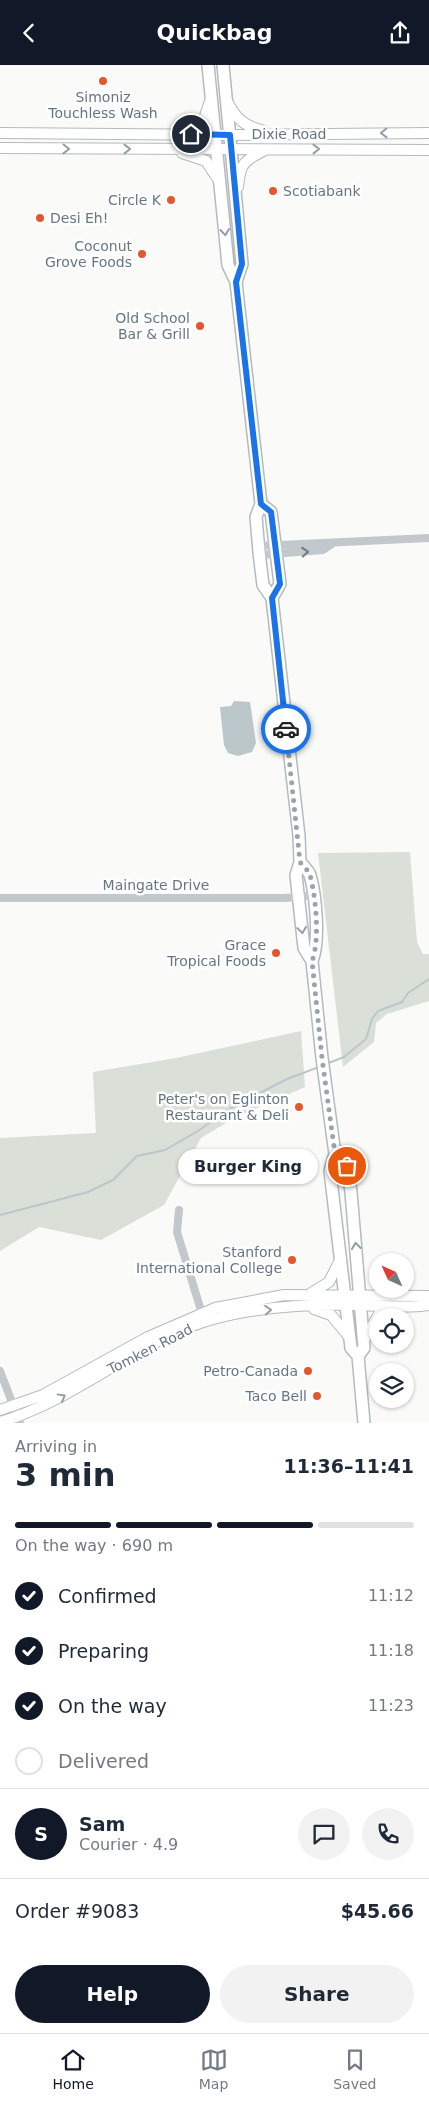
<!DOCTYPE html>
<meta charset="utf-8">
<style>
:root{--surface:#fff;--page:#f2f2f3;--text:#1f2937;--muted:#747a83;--line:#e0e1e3;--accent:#111827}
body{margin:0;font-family:"DejaVu Sans",sans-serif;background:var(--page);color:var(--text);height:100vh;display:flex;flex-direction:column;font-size:19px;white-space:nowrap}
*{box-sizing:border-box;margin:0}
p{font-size:16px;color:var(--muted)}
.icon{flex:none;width:28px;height:28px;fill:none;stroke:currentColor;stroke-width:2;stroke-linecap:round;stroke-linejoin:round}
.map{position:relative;height:1358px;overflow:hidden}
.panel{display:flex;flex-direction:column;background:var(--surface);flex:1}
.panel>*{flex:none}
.needle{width:32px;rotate:315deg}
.controls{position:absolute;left:369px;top:1188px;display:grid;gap:10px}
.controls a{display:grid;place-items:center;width:45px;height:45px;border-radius:50%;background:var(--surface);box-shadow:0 1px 4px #0004;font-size:25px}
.pin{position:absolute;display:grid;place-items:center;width:42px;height:42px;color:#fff;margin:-21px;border:2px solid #fff;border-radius:50%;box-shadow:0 1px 5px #0007}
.courier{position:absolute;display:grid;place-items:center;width:50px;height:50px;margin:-25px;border:4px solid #1a73e8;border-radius:50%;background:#fff;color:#222;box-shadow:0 1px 6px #0007}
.bubble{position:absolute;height:35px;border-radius:18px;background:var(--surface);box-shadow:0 1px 4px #0004;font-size:16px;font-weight:800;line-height:35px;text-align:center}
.summary em{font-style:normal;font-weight:800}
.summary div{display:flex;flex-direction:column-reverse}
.summary{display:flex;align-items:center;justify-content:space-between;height:85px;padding:0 15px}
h1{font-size:32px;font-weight:800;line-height:38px}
.bar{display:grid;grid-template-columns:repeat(4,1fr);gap:8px 5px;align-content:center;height:60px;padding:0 15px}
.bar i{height:6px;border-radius:4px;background:var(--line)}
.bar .current{background:var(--accent)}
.bar p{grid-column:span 4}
.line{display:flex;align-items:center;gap:12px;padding:0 15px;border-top:1px solid var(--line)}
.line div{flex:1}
.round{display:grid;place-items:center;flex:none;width:52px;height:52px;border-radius:26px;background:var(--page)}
ol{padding:0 15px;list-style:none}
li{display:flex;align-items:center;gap:15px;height:55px}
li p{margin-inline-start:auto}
li .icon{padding:5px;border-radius:50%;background:var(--accent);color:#fff;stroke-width:4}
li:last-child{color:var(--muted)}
li i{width:28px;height:28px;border:2px solid var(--line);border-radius:50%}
.primary-button{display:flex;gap:10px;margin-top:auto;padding:10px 15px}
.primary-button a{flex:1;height:58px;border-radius:30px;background:var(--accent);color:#fff;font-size:20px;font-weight:800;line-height:58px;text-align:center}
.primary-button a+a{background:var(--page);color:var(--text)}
header{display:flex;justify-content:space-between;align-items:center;height:65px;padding:0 15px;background:var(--accent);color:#fff;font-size:22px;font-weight:800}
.tabs{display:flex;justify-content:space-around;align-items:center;height:70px;border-top:1px solid var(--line);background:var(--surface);font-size:14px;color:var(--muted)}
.tabs a{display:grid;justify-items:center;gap:2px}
.tabs .current{color:var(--accent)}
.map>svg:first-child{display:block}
</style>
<header><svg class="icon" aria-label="back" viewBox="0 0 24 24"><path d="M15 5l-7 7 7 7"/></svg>Quickbag<svg class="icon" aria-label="share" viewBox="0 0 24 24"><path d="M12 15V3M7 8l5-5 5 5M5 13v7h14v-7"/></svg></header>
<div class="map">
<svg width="429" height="1358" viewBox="0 0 429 1358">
<rect width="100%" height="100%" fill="#fafaf8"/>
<path fill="#dadfd7" d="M410,787l7,90 6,12h6v47l-42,13 -11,9 -2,19 -31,25 -25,-214z
M301,966l4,56 -69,30 -35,21 -37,67 -63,35 -62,-13 -39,24v-113l96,-5 -3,-61 83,-14z"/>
<path fill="#bbc7cb" d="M234,636l16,1 6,41 -4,9 -14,4 -10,-3 -4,-8 -4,-38 11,-1z"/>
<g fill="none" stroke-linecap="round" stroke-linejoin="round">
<path stroke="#bbc7cb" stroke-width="2" d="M326,999l18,-7 22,-18 6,-20 6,-8 24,-9 6,-9 21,-14
M0,1150l88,-23 25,-12 24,-24 28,-6 33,-19 33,-23 56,-29 32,-12"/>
<defs>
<path id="secondary" d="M227,36c9,17 16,25 35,29
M186,66l17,-9 7,-21
M0,68l230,2 199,-2
M0,83l429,2
M182,88l24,8 13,20
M238,122c2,-24 6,-26 27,-37
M311,1228l18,-11 12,-24
M314,1244l17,6 19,23
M363,1277l16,-28 12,-7
M0,1345l43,-15 105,-58 67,-29 69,-13 145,1
M0,1357c73,-21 131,-76 203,-100 46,-14 99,-18 147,-17 25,0 53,4 79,0"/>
<path id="primary" d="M208,0l20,200 8,17 25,222 -5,13 3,35 4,33 9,13 27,238 1,26 -4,13 8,73 8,13 10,97 13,96 -5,17 21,177 7,8 6,67
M223,0l19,199 -6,18
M261,439l10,8 9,72 -8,14
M300,797c3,4 8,8 10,13 6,21 10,66 2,86
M335,1089l12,12 4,26 13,156 -6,8"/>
</defs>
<use href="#secondary" stroke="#b3babf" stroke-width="12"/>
<use href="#primary" stroke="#b5babe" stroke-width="14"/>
<path stroke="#c3c8cc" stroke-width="8" d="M258,481l171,-8
M259,490l64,-5 9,-6
M0,833h286l27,-3
M179,1145l-2,22 26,85
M0,1306l20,52"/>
<use href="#secondary" stroke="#fff" stroke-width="10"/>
<use href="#primary" stroke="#fff" stroke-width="11"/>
</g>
<defs><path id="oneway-chevron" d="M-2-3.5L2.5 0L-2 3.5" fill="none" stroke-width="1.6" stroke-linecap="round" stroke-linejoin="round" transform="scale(1.25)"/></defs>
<g stroke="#939fa8">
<use href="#oneway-chevron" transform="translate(384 68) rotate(179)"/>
<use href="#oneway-chevron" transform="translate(66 84) rotate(1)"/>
<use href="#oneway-chevron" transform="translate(127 84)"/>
<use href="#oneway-chevron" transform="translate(316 84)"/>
<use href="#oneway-chevron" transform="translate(225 167) rotate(84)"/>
<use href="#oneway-chevron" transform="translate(302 865) rotate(82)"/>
<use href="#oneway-chevron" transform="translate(356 1181) rotate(-96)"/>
<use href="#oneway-chevron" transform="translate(268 1245) rotate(-5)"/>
<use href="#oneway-chevron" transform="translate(62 1332) rotate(-29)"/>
</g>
<use stroke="#6a7a87" href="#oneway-chevron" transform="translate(305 487) rotate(-4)"/>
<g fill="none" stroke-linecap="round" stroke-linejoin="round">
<path stroke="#99a4ac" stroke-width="5" stroke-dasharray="0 9" d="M286,664l14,133c3,4 8,8 10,13 6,22 10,66 2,86l10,97 13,96 12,12"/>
<path stroke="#1a73e8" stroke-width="6" d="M191,69l39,1 12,129 -6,18 25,222 10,8 9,72 -8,14 14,131"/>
</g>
<g fill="#e4572e" stroke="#fff" stroke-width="2">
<circle cx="103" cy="16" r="5"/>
<circle cx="273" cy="126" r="5"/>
<circle cx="171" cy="135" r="5"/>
<circle cx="40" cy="153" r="5"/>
<circle cx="142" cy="189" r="5"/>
<circle cx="200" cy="261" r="5"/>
<circle cx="276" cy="888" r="5"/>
<circle cx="299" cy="1042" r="5"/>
<circle cx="292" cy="1195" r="5"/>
<circle cx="308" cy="1306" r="5"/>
<circle cx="317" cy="1331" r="5"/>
</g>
<g text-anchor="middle" stroke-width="5" stroke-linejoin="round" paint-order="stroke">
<g font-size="14" fill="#657683" stroke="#fff" text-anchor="end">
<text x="103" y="37" text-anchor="middle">Simoniz<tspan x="103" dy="16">Touchless Wash</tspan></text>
<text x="283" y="131" text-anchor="start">Scotiabank</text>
<text x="161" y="140">Circle K</text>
<text x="50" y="158" text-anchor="start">Desi Eh!</text>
<text x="132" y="186">Coconut<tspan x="132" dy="16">Grove Foods</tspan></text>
<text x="190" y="258">Old School<tspan x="190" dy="16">Bar &amp; Grill</tspan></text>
<text x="266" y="885">Grace<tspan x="266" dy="16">Tropical Foods</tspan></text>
<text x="289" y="1039">Peter's on Eglinton<tspan x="289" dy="16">Restaurant &amp; Deli</tspan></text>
<text x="282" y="1192">Stanford<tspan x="282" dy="16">International College</tspan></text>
<text x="298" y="1311">Petro-Canada</text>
<text x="307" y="1336">Taco Bell</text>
</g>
<g font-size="14" fill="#657683" stroke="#fff">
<text x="289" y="74">Dixie Road</text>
<text x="156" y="825">Maingate Drive</text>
<text transform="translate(150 1284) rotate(-27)" y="5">Tomken Road</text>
</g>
</g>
</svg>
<div class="controls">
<a><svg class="needle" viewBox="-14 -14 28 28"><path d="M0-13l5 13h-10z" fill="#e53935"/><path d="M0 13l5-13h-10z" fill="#747a83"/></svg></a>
<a><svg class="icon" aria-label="locate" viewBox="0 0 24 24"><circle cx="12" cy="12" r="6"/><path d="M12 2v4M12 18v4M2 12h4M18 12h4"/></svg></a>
<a><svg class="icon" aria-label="layers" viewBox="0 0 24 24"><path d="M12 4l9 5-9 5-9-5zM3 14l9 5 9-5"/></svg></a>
</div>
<div class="pin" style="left:347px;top:1101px;background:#ea580c"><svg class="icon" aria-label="bag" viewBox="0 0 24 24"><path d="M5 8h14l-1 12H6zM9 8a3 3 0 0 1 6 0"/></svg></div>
<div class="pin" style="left:191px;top:69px;background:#1f2937"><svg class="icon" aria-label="home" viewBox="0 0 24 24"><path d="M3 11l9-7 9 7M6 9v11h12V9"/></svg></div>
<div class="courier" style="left:286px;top:664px"><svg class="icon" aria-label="car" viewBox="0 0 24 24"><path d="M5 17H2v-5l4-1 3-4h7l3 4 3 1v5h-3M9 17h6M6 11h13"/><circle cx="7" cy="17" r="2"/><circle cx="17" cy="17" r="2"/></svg></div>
<div class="bubble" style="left:178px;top:1084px;width:140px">Burger King</div>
</div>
<section class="panel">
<div class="summary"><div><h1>3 min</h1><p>Arriving in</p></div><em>11:36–11:41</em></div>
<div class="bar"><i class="current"></i><i class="current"></i><i class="current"></i><i></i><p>On the way · 690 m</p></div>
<ol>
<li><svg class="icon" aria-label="check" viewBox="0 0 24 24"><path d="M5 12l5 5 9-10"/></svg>Confirmed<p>11:12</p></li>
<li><svg class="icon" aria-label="check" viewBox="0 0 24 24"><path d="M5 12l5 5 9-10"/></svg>Preparing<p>11:18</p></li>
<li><svg class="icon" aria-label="check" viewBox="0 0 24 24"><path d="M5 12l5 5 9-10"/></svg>On the way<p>11:23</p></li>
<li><i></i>Delivered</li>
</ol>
<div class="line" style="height:90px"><b class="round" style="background:var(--accent);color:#fff">S</b><div><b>Sam</b><p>Courier · 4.9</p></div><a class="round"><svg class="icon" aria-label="chat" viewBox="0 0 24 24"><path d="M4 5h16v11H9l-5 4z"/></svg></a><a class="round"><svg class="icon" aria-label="phone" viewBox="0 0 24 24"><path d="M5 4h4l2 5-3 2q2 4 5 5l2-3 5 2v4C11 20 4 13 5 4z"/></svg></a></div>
<div class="line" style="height:65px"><div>Order #9083</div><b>$45.66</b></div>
<div class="primary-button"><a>Help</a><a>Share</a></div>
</section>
<nav class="tabs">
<a class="current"><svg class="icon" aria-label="home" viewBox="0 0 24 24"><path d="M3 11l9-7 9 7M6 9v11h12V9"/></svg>Home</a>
<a><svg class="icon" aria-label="map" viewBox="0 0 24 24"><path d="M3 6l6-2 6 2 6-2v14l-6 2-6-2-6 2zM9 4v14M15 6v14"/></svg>Map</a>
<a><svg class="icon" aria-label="saved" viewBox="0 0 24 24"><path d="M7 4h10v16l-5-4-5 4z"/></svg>Saved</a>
</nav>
